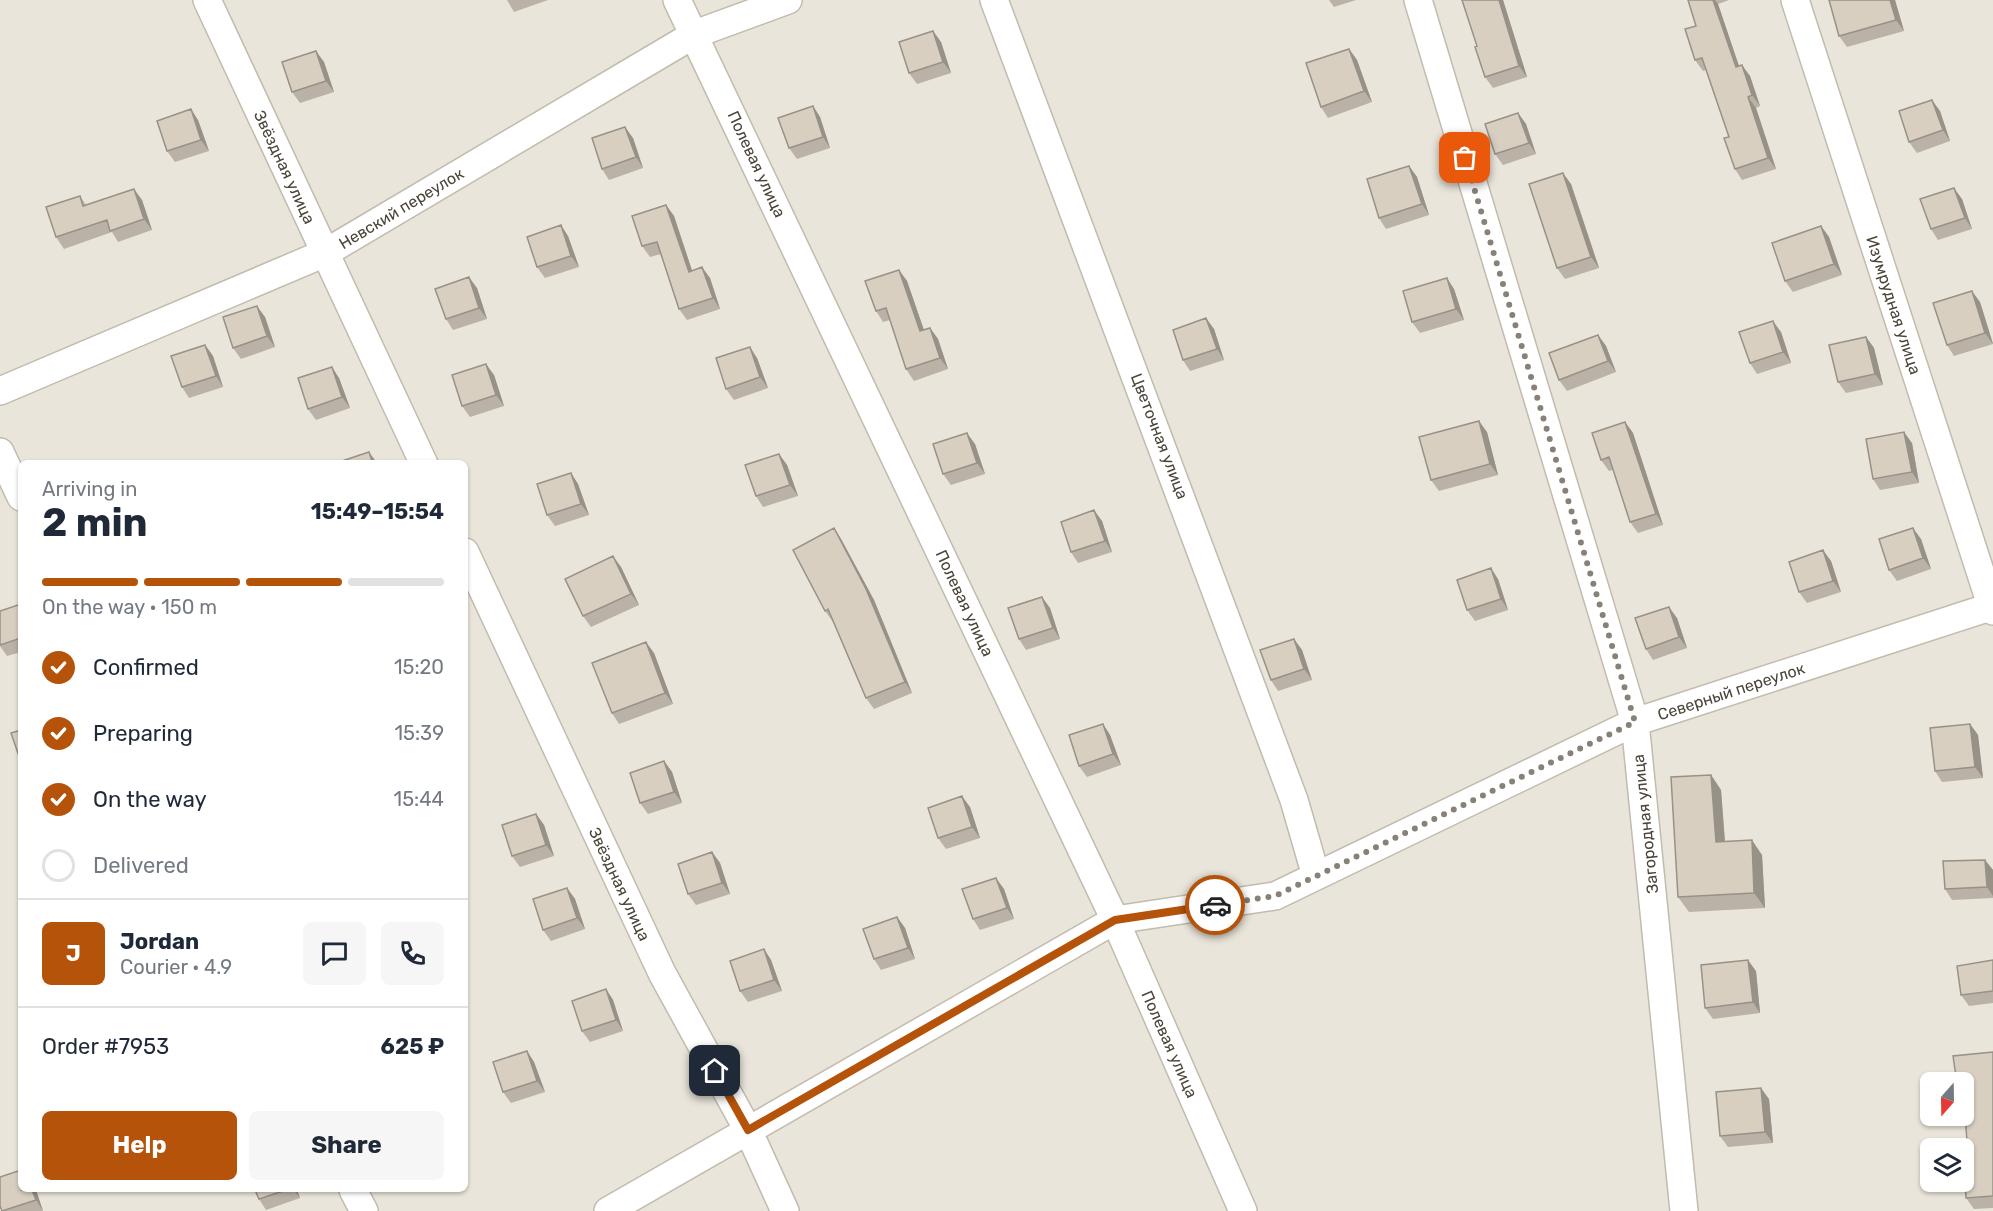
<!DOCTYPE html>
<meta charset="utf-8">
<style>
:root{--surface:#fff;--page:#f6f6f7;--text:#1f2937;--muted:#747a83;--line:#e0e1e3;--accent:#b45309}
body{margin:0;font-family:Rubik,sans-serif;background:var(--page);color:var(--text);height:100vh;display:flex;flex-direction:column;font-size:22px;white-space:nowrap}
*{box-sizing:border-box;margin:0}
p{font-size:20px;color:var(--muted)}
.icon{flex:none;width:33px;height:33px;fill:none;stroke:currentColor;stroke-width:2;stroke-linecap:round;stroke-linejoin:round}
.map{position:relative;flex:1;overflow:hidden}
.panel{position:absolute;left:18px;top:460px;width:450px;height:732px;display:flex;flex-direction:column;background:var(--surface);border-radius:9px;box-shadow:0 2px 4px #0004}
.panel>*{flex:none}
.needle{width:39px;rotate:200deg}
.buttons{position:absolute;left:1920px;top:1072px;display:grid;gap:12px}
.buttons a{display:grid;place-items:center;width:54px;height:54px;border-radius:9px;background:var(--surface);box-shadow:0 2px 4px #0004;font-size:30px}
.pin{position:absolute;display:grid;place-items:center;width:51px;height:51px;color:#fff;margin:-26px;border-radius:12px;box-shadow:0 3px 9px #0006}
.courier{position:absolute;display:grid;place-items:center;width:60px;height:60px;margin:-30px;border:4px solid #b45309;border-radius:50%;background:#fff;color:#222;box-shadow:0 2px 8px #0007}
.headline em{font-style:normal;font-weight:700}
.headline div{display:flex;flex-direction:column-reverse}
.headline{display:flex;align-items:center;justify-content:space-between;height:102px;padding:0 24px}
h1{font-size:39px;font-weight:700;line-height:45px}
.bar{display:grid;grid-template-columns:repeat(4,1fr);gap:9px 6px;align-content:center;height:72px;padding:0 24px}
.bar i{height:8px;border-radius:4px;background:var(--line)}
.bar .selected{background:var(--accent)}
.bar p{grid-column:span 4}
.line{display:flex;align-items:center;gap:15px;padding:0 24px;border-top:2px solid var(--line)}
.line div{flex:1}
.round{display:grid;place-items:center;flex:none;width:63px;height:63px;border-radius:9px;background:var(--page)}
ol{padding:0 24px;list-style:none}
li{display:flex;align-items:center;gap:18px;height:66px}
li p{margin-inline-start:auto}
li .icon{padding:6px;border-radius:50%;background:var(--accent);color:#fff;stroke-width:4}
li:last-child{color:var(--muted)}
li i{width:33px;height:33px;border:3px solid var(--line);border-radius:50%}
.action{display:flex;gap:12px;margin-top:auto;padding:12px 24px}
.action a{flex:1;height:69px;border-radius:9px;background:var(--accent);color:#fff;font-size:24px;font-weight:700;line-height:69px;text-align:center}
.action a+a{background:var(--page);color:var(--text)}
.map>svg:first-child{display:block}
</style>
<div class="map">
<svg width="1993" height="1211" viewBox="0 0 1993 1211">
<rect width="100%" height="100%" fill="#f6f3ec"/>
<path fill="#eae5da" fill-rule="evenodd" d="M0,0h1993v1211h-1993zM21,464h444v726h-444zM1930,1083h34v33h-34zM1930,1149h34v33h-34z"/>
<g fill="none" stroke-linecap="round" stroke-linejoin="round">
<defs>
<path id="minor" d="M207,0l217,464
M677,0l438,920 128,291
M994,0l300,800 22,76
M1418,0l217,722 49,489
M1795,0l198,611
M0,391l325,-138 370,-219 93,-34
M0,452l21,45
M465,552l197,421 86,157 37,81
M353,1190l11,21
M608,1211l507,-291 160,-24 360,-174 358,-116"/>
</defs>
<use href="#minor" stroke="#c2bbae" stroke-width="30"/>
<use href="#minor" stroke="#fff" stroke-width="27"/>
</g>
<path fill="#bab2a6" d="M507,0h41l-34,12z
M1329,0h27l-22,7z
M1462,0h41l24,77 -34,11 -8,-11 -8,-31z
M1688,0h41l-11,4 21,62 11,10 10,30 -4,2 20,61 -34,11 -7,-11 -6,-32 -23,-67 -3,1 -8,-11 1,-34z
M1895,0l9,31 -57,16 -8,-11z
M933,31l8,11 10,31 -34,11 -8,-11z
M1349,49l8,11 15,42 -44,16 -7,-11z
M324,62l10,30 -34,11 -8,-11z
M813,106l7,11 10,31 -33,11 -8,-11z
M1940,111l10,30 -33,12 -8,-11z
M1518,113l8,11 10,30 -33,11 -8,-11z
M198,120l11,31 -34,11 -8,-11z
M633,138l10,30 -34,12 -7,-11z
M1409,166l8,11 12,38 -43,14 -7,-11z
M1571,184l28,84 -34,11 -8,-11z
M80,196l6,9 56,-5 10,30 -34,12 -6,-10 -48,17 -8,-12z
M1962,199l10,30 -34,11 -7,-11z
M666,205l8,11 18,54 18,8 10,31 -33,11 -8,-11 -18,-55 -11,3 -8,-11z
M1821,226l8,11 13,38 -49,17 -8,-11z
M568,236l11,31 -34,11 -8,-11z
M899,270l8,11 17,49 6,-2 8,11 10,30 -34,12 -8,-12 -16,-49 -7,2 -7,-11z
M477,288l10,31 -34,11 -7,-11z
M1454,289l10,31 -44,13 -8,-11z
M1980,302l13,42 -39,12 -7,-11z
M265,317l10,30 -34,12 -8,-11z
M1214,329l10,31 -34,11 -7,-11z
M1781,332l10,31 -34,11 -7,-11z
M1598,335l8,11 10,26 -49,19 -8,-11z
M1866,337l8,11 9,37 -37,8 -8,-11z
M205,345l8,11 10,31 -34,11 -7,-11z
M757,358l11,30 -34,12 -8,-11z
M494,375l10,31 -34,11 -8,-11z
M339,378l11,30 -34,12 -8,-11z
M1625,422l8,11 30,92 -25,8 -8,-11 -17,-52 -4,1 -8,-11z
M1487,432l11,43 -59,16 -8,-11z
M1912,443l7,40 -39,7 -7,-11z
M975,444l10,30 -34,11 -8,-11z
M779,454l8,11 11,31 -35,11 -7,-11z
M571,473l7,11 11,31 -34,11 -8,-11z
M1102,521l10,31 -34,11 -7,-11z
M834,528l7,11 33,61 38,93 -38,16 -8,-11 -33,-76 -8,-11z
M1921,539l10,30 -34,12 -8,-11z
M1831,561l10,31 -34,11 -8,-11z
M621,567l18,38 -48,22 -8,-11z
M1498,579l10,31 -33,11 -8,-11z
M21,604v48l-14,4 -7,-10v-35z
M1050,608l10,31 -34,11 -7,-11z
M1677,618l10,30 -34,12 -7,-11z
M1294,639l8,11 10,30 -34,11 -7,-11z
M654,653l19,51 -54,20 -7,-11z
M1103,724l7,11 11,30 -34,12 -8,-11z
M1970,724l8,11 5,43 -41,4 -7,-11z
M664,761l8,11 10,31 -34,11 -8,-11z
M1711,775l10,15 4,51 37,14 3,53 -76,4 -11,-15z
M970,807l10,31 -34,11 -8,-11z
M536,814l8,11 10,31 -34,11 -8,-11z
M712,852l8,11 10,31 -34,11 -8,-11z
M1985,860l8,10v28l-41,2 -7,-11z
M567,888l8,11 10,30 -34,12 -8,-11z
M1004,889l10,30 -34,11 -7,-11z
M897,917l8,11 10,31 -34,11 -7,-11z
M764,949l7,11 11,31 -34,11 -8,-11z
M1993,960v43l-24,3 -8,-11z
M1756,971l4,42 -47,6 -8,-11z
M606,989l7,11 10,31 -33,11 -8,-11z
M527,1051l7,11 11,30 -34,11 -8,-11z
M1993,1052v156l-19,1 -8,-11 3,-32 -4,-54 -1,-2v-27z
M1769,1099l4,44 -45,4 -8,-11z
M21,1190h15l7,21h-41z
M255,1190h42l3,8 -34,12 -7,-11z"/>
<path fill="#979187" d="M1499,0h4l24,77 -8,-11z
M1713,0h2l3,4 25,74 -7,-11z
M1890,0h5l9,31 -8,-11z
M933,31l8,11 10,31 -8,-11z
M1349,49l8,11 15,42 -8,-11z
M316,51l8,11 10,30 -8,-11z
M1742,65l8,11 10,30 -8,-11z
M1748,97l8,11 20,61 -8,-11z
M1932,100l8,11 10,30 -7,-11z
M813,106l7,11 10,31 -7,-11z
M191,109l7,11 11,31 -8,-11z
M1518,113l8,11 10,30 -7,-11z
M625,127l8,11 10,30 -7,-11z
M1409,166l8,11 12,38 -7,-11z
M1563,173l8,11 28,84 -8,-11z
M1954,188l8,11 10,30 -7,-11z
M134,189l8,11 10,30 -8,-11z
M666,205l8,11 22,67 -7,-11z
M561,225l7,11 11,31 -8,-11z
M1821,226l8,11 13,38 -8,-11z
M702,267l8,11 10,31 -7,-11z
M899,270l8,11 21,61 -8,-11z
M469,277l8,11 10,31 -8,-11z
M1447,278l7,11 10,31 -8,-11z
M1972,291l8,11 13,42 -8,-11z
M257,306l8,11 10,30 -8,-11z
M1206,318l8,11 10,31 -7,-11z
M1773,321l8,11 10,31 -8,-11z
M930,328l8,11 10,30 -8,-11z
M1598,335l8,11 10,26 -8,-11z
M1866,337l8,11 9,37 -8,-11z
M205,345l8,11 10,31 -7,-11z
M750,347l7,11 11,30 -8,-11z
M486,364l8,11 10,31 -8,-11z
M332,367l7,11 11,30 -8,-11z
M1479,421l8,11 11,43 -8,-11z
M1625,422l8,11 30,92 -7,-11z
M1904,432l8,11 7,40 -7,-11z
M967,433l8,11 10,30 -8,-11z
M369,452l8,11v1h-4z
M779,454l8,11 11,31 -8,-11z
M571,473l7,11 11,31 -8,-11z
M1094,510l8,11 10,31 -7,-11z
M834,528l7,11 33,61 38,93 -7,-11z
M1913,528l8,11 10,30 -8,-11z
M1823,550l8,11 10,31 -8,-11z
M613,556l8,11 18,38 -8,-11z
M1491,568l7,11 10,31 -7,-11z
M1042,597l8,11 10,31 -7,-11z
M1669,607l8,11 10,30 -8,-11z
M1294,639l8,11 10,30 -8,-11z
M646,642l8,11 19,51 -8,-11z
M1103,724l7,11 11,30 -8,-11z
M1970,724l8,11 5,43 -8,-11z
M664,761l8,11 10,31 -8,-11z
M1711,775l10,15 5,67 -10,-15z
M962,796l8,11 10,31 -8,-11z
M536,814l8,11 10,31 -8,-11z
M1752,840l10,15 3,53 -11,-15z
M712,852l8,11 10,31 -8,-11z
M1985,860l8,10v26l-6,-9z
M996,878l8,11 10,30 -7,-11z
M567,888l8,11 10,30 -8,-11z
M897,917l8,11 10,31 -7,-11z
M764,949l7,11 11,31 -8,-11z
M1748,960l8,11 4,42 -7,-11z
M606,989l7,11 10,31 -7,-11z
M527,1051l7,11 11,30 -8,-11z
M1761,1088l8,11 4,44 -8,-11z
M32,1190h4l7,21 -7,-11z
M294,1190h3l3,8z"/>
<path fill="#d8cfc1" stroke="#979187" stroke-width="1.5" d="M1462,0h37l20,66 -34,11 -10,-30 2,-1z
M1688,0h25l23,67 6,-2 10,30 -4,2 20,61 -33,11 -11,-31 5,-1 -27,-79 -7,2 -10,-31 11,-3z
M1829,0h61l6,20 -57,16z
M933,31l10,31 -34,11 -10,-31z
M1349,49l15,42 -43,16 -15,-44z
M316,51l10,30 -34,11 -10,-30z
M1932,100l11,30 -34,12 -10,-31z
M813,106l10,31 -34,11 -11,-30z
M191,109l10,31 -34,11 -10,-30z
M1518,113l11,30 -34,11 -10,-30z
M625,127l11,30 -34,12 -10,-31z
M1409,166l13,38 -43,14 -12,-39z
M1563,173l28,84 -34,11 -28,-84z
M1954,188l11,30 -34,11 -11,-30z
M134,189l10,30 -34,12 -3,-11 -51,17 -10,-30 34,-11 3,10z
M666,205l23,67 13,-5 11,31 -34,11 -22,-67 -15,4 -10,-30z
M561,225l10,31 -34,11 -10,-30z
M1821,226l13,38 -49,17 -13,-38z
M899,270l21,61 10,-3 10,30 -34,11 -20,-61 -10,3 -11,-30z
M469,277l10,31 -33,11 -11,-30z
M1447,278l9,31 -44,13 -9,-31z
M1972,291l13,42 -38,12 -14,-42z
M257,306l10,30 -34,12 -10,-31z
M1206,318l11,31 -34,11 -10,-30z
M1773,321l10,31 -33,11 -11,-31z
M1598,335l10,26 -49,19 -10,-27z
M1866,337l9,37 -37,8 -9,-37z
M205,345l11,31 -34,11 -11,-31z
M750,347l10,30 -34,12 -10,-31z
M486,364l10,31 -34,11 -10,-31z
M332,367l10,30 -34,12 -10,-31z
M1479,421l11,43 -59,16 -12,-43z
M1625,422l31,92 -26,8 -21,-65 -8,3 -9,-27z
M1904,432l8,40 -39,7 -7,-40z
M967,433l10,30 -34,11 -10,-30z
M369,452l4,12 -37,-1z
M779,454l11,31 -34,11 -11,-31z
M571,473l10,31 -34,11 -10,-31z
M1094,510l11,31 -34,11 -10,-30z
M834,528l32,61 39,93 -39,16 -38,-89 -3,2 -32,-61z
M1913,528l10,30 -34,12 -10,-31z
M1823,550l10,31 -34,11 -10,-30z
M613,556l18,38 -48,22 -18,-37z
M1491,568l10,31 -34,11 -10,-30z
M1042,597l11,31 -34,11 -11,-31z
M21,604v34l-21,7v-34z
M1669,607l10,30 -33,12 -11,-31z
M1294,639l10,30 -33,11 -11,-30z
M646,642l19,51 -53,20 -20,-50z
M1103,724l10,30 -34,12 -10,-31z
M1970,724l5,43 -40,4 -5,-43z
M21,730v32l-10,-29z
M664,761l10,31 -34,11 -10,-30z
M1711,775l5,67 36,-2 2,53 -76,4 -7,-120z
M962,796l10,31 -34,11 -10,-30z
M536,814l10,31 -34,11 -10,-31z
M712,852l10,31 -34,11 -10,-30z
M1985,860l2,27 -42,2 -2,-28z
M996,878l11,30 -34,11 -11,-30z
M567,888l10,30 -34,12 -10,-31z
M897,917l11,31 -34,11 -11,-30z
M764,949l10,31 -34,11 -10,-30z
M1748,960l5,42 -48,6 -4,-43z
M1993,960v31l-32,4 -4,-29z
M606,989l10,31 -34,11 -10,-30z
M527,1051l10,30 -34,11 -10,-30z
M1993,1052v144l-27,2 -2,-32h5l-5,-63v-20h-7l-4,-27z
M1761,1088l4,44 -45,4 -4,-44z
M21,1170v20h11l4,10 -34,11 -2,-5v-29z
M255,1190h31l-27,9z"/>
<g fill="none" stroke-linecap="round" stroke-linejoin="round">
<path stroke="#878178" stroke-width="6" stroke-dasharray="0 10.8" d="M1215,905l60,-9 360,-174 -170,-564"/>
<path stroke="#b45309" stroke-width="8" d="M715,1071l33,59 367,-210 100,-15"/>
</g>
<g text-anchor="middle" stroke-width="4.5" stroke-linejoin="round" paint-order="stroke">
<g font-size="16" fill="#4b4439" stroke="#fff">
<text transform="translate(757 164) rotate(65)" y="6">Полевая улица</text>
<text transform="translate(285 167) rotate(65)" y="6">Звёздная улица</text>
<text transform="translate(401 208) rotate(-31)" y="6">Невский переулок</text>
<text transform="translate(1894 305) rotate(72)" y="6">Изумрудная улица</text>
<text transform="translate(1160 436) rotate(69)" y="6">Цветочная улица</text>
<text transform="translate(965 603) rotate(65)" y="6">Полевая улица</text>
<text transform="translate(1731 691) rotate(-18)" y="6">Северный переулок</text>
<text transform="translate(1645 824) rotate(-96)" y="6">Загородная улица</text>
<text transform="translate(620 884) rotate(65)" y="6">Звёздная улица</text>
<text transform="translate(1170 1044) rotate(66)" y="6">Полевая улица</text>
</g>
</g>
</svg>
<div class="buttons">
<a><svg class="needle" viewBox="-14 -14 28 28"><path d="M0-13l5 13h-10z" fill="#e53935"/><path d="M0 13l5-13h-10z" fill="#747a83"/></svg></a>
<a><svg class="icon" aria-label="layers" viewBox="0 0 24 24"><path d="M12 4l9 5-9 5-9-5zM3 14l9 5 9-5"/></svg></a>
</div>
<div class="pin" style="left:1465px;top:158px;background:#ea580c"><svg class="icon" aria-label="bag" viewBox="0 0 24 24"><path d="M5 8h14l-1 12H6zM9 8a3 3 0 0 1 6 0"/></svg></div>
<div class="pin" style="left:715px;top:1071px;background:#1f2937"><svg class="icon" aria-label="home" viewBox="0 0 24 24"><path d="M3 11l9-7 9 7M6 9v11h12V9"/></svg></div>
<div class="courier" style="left:1215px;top:905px"><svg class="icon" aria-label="car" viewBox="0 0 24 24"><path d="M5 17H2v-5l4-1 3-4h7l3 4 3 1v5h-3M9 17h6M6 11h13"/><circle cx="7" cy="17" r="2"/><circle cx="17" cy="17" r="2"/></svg></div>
<section class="panel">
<div class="headline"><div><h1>2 min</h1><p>Arriving in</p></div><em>15:49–15:54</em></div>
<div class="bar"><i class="selected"></i><i class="selected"></i><i class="selected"></i><i></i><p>On the way · 150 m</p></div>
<ol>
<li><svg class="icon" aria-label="check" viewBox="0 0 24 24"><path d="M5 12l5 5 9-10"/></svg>Confirmed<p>15:20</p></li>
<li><svg class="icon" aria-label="check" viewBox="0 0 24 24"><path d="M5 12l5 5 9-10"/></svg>Preparing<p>15:39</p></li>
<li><svg class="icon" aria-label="check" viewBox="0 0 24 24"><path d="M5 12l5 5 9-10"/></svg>On the way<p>15:44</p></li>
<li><i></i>Delivered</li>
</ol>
<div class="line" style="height:108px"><b class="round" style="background:var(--accent);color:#fff">J</b><div><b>Jordan</b><p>Courier · 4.9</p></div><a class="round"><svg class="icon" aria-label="chat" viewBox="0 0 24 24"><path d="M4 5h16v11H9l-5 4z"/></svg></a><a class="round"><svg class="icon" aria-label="phone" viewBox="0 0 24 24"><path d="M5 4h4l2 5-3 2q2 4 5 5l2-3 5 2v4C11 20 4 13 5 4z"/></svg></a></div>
<div class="line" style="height:78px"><div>Order #7953</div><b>625 ₽</b></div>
<div class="action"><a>Help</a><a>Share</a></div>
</section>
</div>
